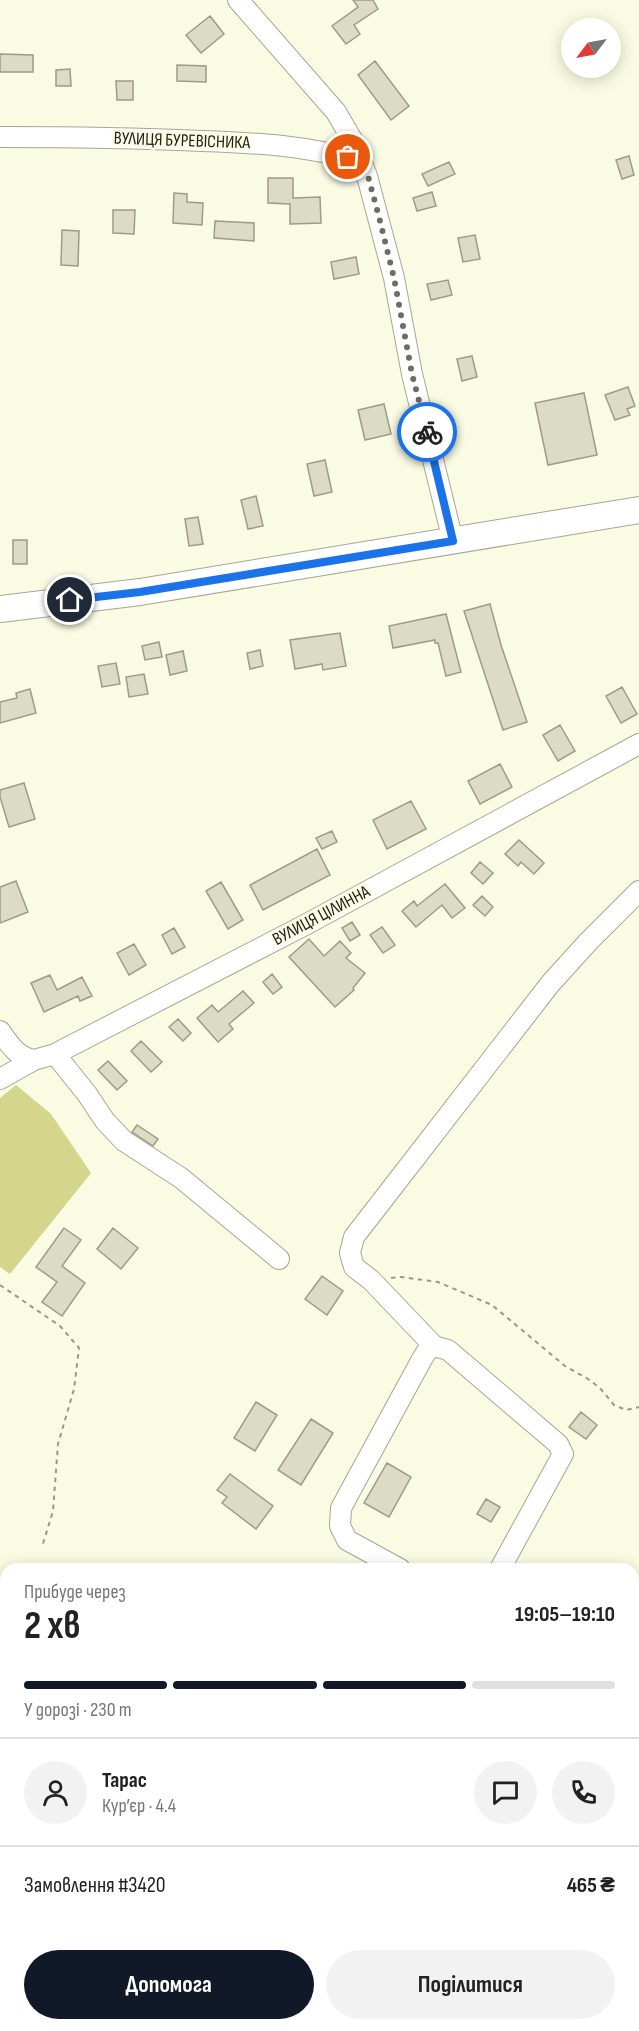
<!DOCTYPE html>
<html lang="uk">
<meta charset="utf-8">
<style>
:root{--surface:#fff;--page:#f2f2f2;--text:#222;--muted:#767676;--line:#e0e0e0;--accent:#111827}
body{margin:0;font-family:"Sofia Sans Condensed",sans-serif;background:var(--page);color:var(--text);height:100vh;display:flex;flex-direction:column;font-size:22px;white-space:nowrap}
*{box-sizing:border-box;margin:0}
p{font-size:20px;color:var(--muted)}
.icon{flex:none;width:33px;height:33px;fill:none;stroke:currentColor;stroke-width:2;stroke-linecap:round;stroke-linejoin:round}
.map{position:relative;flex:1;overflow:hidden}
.details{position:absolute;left:0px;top:1563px;width:639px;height:468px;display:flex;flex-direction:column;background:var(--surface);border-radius:18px 18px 0 0;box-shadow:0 3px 15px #0003}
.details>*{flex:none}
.needle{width:39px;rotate:238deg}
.buttons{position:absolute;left:561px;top:18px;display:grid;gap:12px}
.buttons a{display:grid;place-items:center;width:60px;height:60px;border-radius:50%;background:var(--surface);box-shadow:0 3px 15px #0003;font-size:30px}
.pin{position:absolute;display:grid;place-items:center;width:51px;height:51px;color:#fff;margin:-26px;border:3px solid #fff;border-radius:50%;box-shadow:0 2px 6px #0007}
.courier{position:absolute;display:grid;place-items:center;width:60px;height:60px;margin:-30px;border:4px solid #1a73e8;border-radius:50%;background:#fff;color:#222;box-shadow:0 2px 8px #0007}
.head em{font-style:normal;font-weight:700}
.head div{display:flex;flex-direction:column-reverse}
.head{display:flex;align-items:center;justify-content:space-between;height:102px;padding:0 24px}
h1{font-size:39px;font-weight:700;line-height:45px}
.bar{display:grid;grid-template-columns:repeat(4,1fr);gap:9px 6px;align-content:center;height:72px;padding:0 24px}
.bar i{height:8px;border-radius:4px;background:var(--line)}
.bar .current{background:var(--accent)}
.bar p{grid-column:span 4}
.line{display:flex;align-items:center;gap:15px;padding:0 24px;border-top:2px solid var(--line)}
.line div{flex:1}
.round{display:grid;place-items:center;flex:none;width:63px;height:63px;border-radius:32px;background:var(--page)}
.action{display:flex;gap:12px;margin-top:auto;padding:12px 24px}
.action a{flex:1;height:69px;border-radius:36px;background:var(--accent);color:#fff;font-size:24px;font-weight:700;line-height:69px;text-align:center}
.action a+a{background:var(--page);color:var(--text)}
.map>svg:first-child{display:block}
</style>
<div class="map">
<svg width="639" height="2031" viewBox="0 0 639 2031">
<rect width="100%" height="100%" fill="#fafbe3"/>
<path fill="#d6d58c" d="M16,1085l35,29 40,59 -81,101 -10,-7v-169z
M0,1652l6,7v206l-6,3z
M633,1849l6,4v178h-208l-9,-6h211z
M0,1919l6,1v103l-6,-5z
M9,2025h171l6,6h-169z
M344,2025h56l10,6h-24l-6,-3 -5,3h-27l-4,-4z"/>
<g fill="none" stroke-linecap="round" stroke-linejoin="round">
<path stroke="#80804a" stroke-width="4.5" d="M0,1886l6,-2
M383,2025l8,6"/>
</g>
<path fill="#dcdcc5" stroke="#9c9c87" stroke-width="1.5" d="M353,0h20l5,9 -24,16 6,9 -14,10 -14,-18 26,-19z
M210,16l14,18 -23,19 -15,-18z
M0,54l33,1v17h-33z
M375,61l34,45 -18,14 -33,-45z
M177,65l29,1v16l-29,-1z
M70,69l1,17h-15v-16z
M116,81h17v19h-16z
M629,156l5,19 -12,4 -6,-19z
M449,162l6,12 -27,12 -6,-12z
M268,178h25v20l27,-1 1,26 -31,1v-20l-22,-1z
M432,192l4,14 -19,5 -4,-13z
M174,193l13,1v8l16,1 -1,22 -29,-2z
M113,210h22l-1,24 -21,-1z
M215,221l39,2v18l-40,-3z
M62,230l17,1 -1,35 -17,-1z
M475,235l5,24 -17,3 -5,-24z
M356,257l3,17 -25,5 -3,-17z
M448,280l4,15 -21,5 -4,-16z
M472,356l5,21 -15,4 -5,-22z
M628,387l7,19 -8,3 3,6 -15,5 -10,-25z
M584,393l13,62 -49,10 -13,-62z
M384,404l7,30 -26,6 -7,-30z
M325,460l7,32 -18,4 -7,-32z
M256,496l7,30 -15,3 -7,-29z
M198,517l5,27 -14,2 -4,-27z
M13,540h14v24h-14z
M490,604l11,41 26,77 -24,8 -39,-119z
M446,614l15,58 -15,4 -8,-33h-3v-3l-42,8 -4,-22z
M340,633l6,33 -23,4 -1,-6 -27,5 -5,-29z
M159,642l3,15 -17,3 -3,-14z
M260,650l3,16 -13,3 -3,-16z
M183,651l4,20 -17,4 -4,-20z
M116,663l4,21 -18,3 -4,-21z
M144,674l4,20 -19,3 -3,-20z
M622,687l15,27 -16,9 -15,-27z
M30,689l6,24 -36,10v-21l17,-4 -1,-5z
M560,725l15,26 -17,10 -15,-26z
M500,764l12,23 -32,17 -12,-23z
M24,783l11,36 -26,8 -9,-30v-7z
M411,801l15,28 -39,20 -14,-29z
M332,831l5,11 -15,7 -6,-11z
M519,840l25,23 -10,11 -13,-12 -3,4 -13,-12z
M317,849l13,26 -67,35 -13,-25z
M480,862l13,11 -10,11 -12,-11z
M16,881l12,31 -28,11v-36z
M221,882l22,38 -15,9 -22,-38z
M445,884l20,24 -13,10 -10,-13 -26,22 -14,-16 12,-10 3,5z
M482,896l11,11 -8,9 -12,-11z
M352,922l8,13 -10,6 -8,-13z
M382,927l13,18 -12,8 -13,-18z
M174,928l11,19 -13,7 -10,-19z
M309,939l15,17 16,-15 11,12 -5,5 19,15 -12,15 1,2 -19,17 -46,-50z
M134,944l12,21 -17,10 -12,-22z
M272,974l10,13 -9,7 -10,-12z
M50,975l7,15 25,-13 10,19 -12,5 -2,-5 -34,16 -13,-29z
M243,991l11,12 -25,21 4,5 -15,13 -21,-24 15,-13 6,7z
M178,1019l13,14 -8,8 -14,-14z
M141,1041l21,21 -11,10 -20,-21z
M108,1061l19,20 -10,9 -19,-20z
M137,1125l21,14 -5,7 -21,-14z
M64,1228l17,12 -19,26 23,17 -23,33 -20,-14 15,-20 -21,-15z
M113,1228l25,20 -17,21 -24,-20z
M322,1276l21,15 -16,24 -22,-16z
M256,1402l21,13 -22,36 -21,-13z
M581,1412l16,13 -11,14 -17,-12z
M311,1419l22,14 -32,52 -23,-15z
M387,1463l24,14 -22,40 -25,-14z
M230,1474l43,32 -17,23 -34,-26 5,-6 -10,-7z
M486,1499l14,8 -9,15 -14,-8z"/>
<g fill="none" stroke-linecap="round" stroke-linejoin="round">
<defs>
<path id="minor" d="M238,0l98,112 18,31 13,33 27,102 18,96 41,167
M0,137c68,0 135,1 202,4 54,2 107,4 159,21
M0,1031c9,13 17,26 34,29
M55,1054l32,40 18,27 19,20 57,37 98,81
M0,1079l34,-19 21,-6 250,-129 334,-181
M400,1569l-53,-29 -7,-14 1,-18 81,-149 5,-8 7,-5
M500,1569l63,-115 -5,-10 -110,-94 -14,-4 -63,-66 -17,-13 -4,-14 4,-16 196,-253 38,-42 51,-51"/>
<path id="major" d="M0,609l140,-17 499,-82"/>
</defs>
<use href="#minor" stroke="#a6a791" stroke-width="22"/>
<use href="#major" stroke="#a6a791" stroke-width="28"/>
<path stroke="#989988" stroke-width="2" stroke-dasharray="4.5 4.5" stroke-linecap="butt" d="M391,1278l10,-1 37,5 54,23 73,61 23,13 12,9 14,17 12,5 13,-3
M0,1285l60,41 19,22 -5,41 -16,55 -5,67 -11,36
M0,1697l6,-8
M633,1819l6,9
M0,1827l6,2
M633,1836l6,4
M320,2025l7,6"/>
<use href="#minor" stroke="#fff" stroke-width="20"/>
<use href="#major" stroke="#fff" stroke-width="26"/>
</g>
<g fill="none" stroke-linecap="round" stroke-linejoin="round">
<path stroke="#6d6d60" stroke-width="6" stroke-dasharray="0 10.8" d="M348,157l13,5 7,14 12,45 14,57 18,96 15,58"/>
<path stroke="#1a73e8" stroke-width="8" d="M70,600l70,-8 313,-51 -26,-109"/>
</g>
<g text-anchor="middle" stroke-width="5" stroke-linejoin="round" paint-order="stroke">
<g font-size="18" fill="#212119" stroke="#fafbe3">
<text transform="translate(182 140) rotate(2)" y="6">ВУЛИЦЯ БУРЕВІСНИКА</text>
<text transform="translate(321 915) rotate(-28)" y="6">ВУЛИЦЯ ЦІЛИННА</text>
</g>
</g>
</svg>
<div class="buttons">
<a><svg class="needle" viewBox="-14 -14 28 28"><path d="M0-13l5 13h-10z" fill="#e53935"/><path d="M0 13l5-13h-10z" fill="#767676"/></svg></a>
</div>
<div class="pin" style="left:348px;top:157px;background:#ea580c"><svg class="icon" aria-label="bag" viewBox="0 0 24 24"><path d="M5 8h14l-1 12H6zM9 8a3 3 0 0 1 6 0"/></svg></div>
<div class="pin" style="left:70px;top:600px;background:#1f2937"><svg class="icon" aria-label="home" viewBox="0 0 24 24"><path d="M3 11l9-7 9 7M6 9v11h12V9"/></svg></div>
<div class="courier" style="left:427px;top:432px"><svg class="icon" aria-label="bike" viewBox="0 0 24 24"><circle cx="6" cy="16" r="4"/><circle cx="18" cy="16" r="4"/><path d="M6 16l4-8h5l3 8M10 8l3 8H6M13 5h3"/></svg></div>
<section class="details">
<div class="head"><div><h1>2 хв</h1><p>Прибуде через</p></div><em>19:05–19:10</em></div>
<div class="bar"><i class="current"></i><i class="current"></i><i class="current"></i><i></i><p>У дорозі · 230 m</p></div>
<div class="line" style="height:108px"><a class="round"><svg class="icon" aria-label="person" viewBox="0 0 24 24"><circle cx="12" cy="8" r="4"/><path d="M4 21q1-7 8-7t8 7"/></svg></a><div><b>Тарас</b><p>Кур’єр · 4.4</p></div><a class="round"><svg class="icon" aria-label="chat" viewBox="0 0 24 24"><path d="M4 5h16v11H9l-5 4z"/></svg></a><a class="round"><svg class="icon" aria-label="phone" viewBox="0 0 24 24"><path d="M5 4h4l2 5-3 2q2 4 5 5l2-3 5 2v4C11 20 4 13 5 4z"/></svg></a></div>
<div class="line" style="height:78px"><div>Замовлення #3420</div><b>465 ₴</b></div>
<div class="action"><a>Допомога</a><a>Поділитися</a></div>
</section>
</div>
